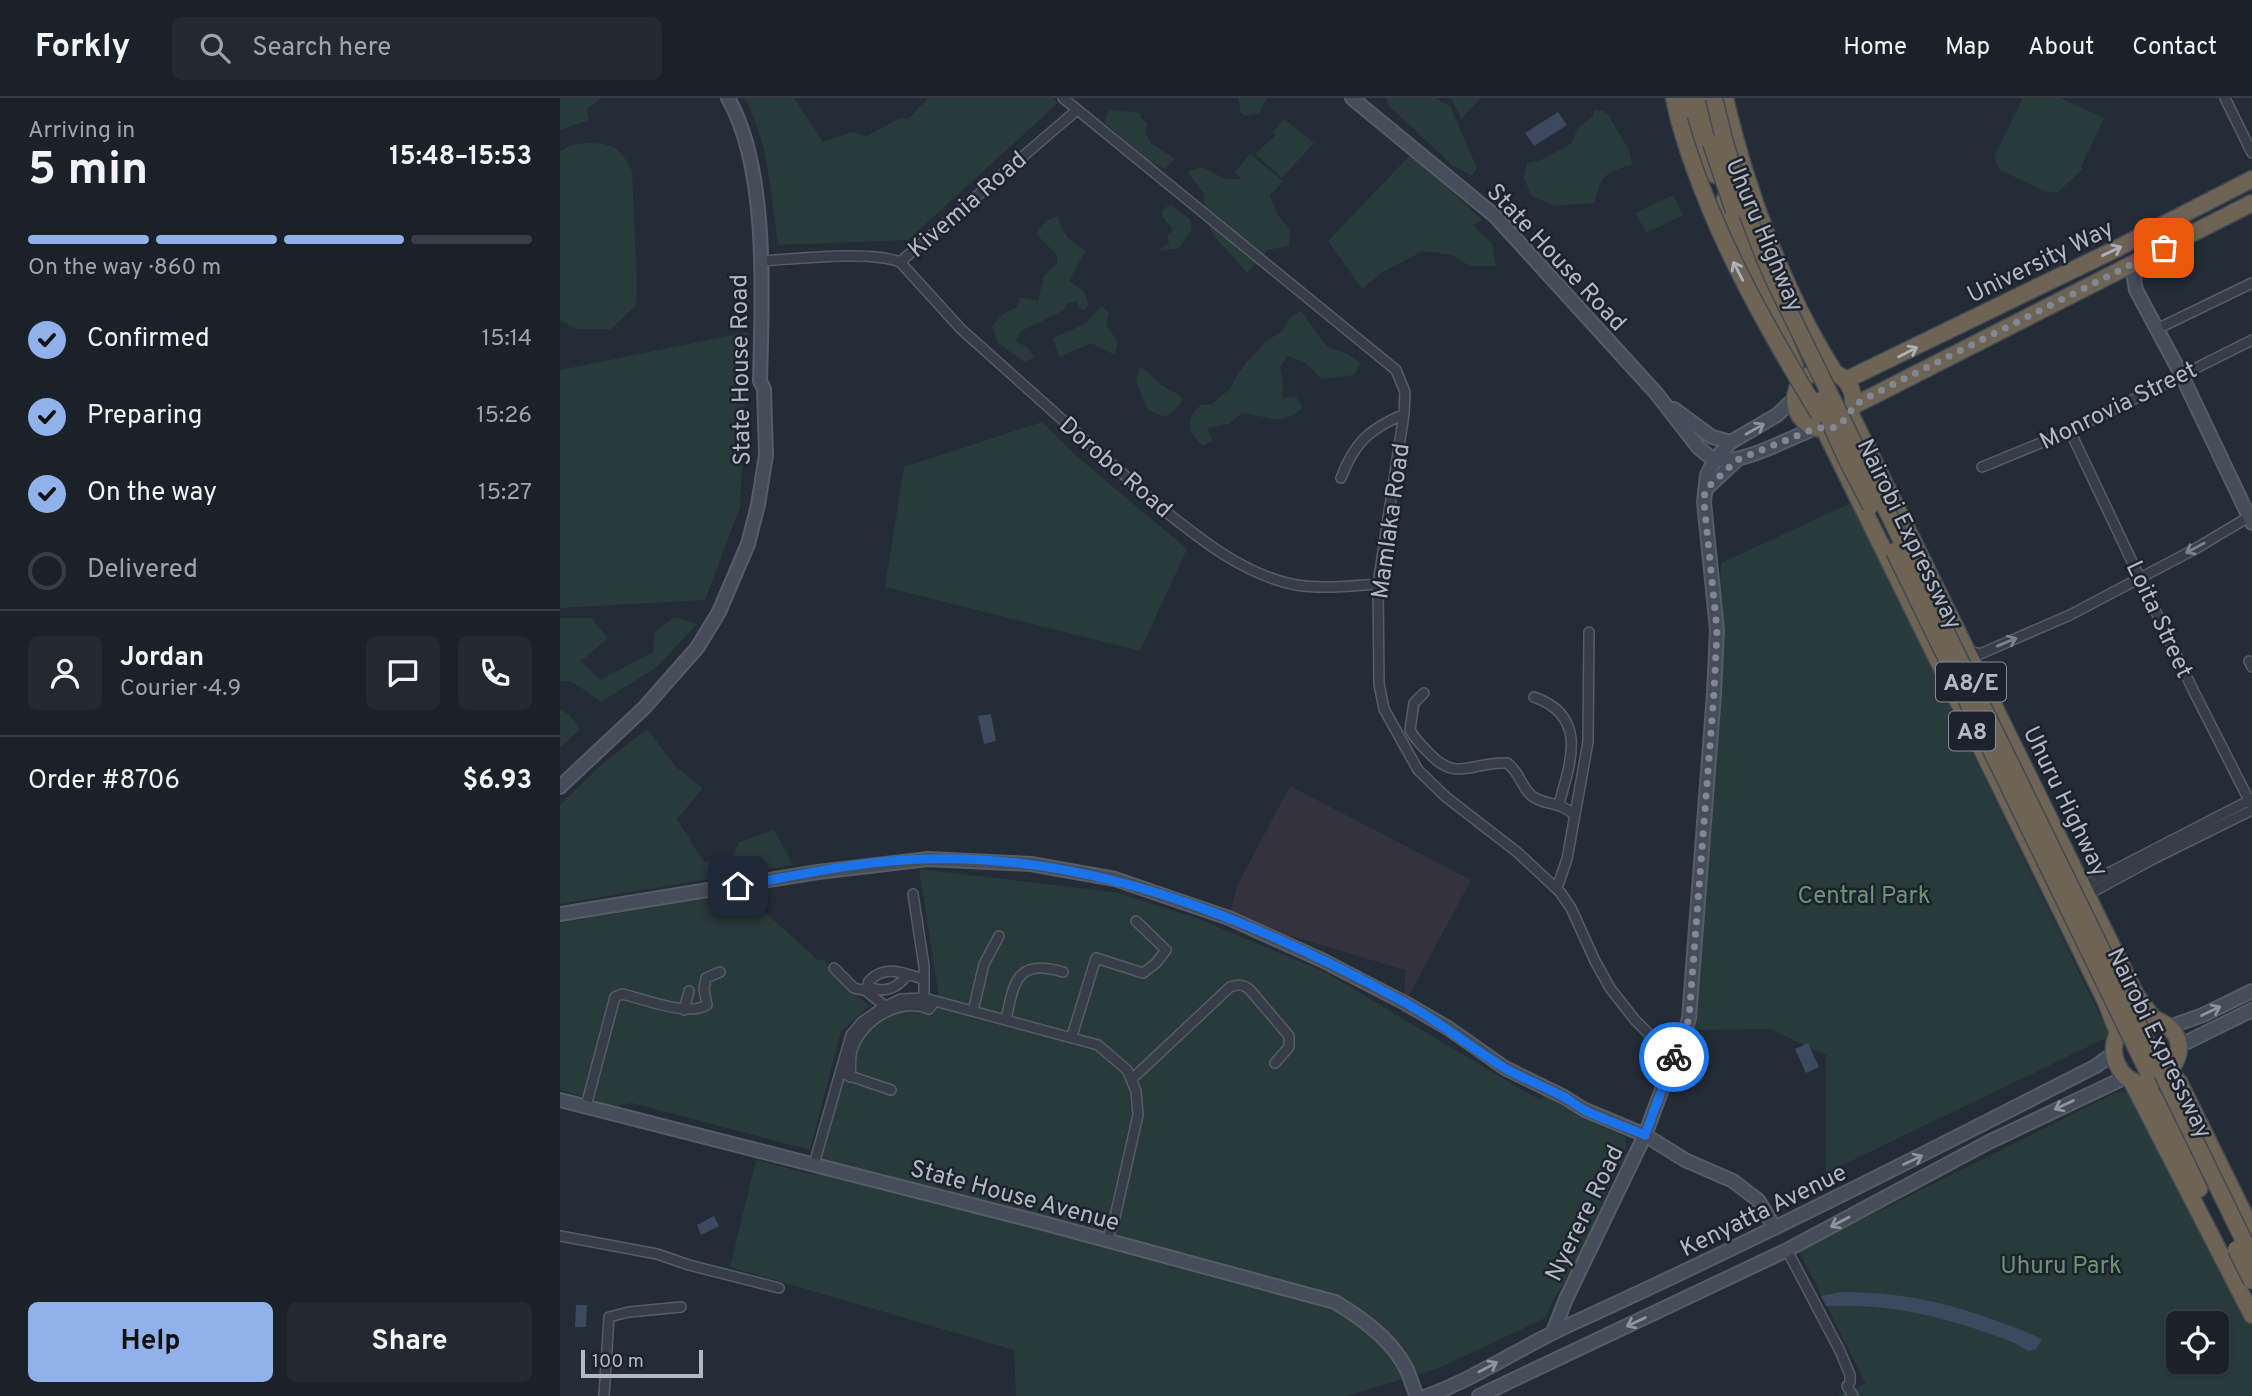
<!DOCTYPE html>
<meta charset="utf-8">
<style>
:root{--surface:#1b2129;--page:#242931;--text:#f1f3f6;--muted:#a0a3a8;--line:#393e46;--accent:#91b1ea}
body{margin:0;font-family:Overpass,sans-serif;background:var(--page);color:var(--text);height:100vh;display:flex;flex-direction:column;font-size:26px;white-space:nowrap}
*{box-sizing:border-box;margin:0}
p{font-size:23px;color:var(--muted)}
.icon{flex:none;width:38px;height:38px;fill:none;stroke:currentColor;stroke-width:2;stroke-linecap:round;stroke-linejoin:round}
.map{position:relative;flex:1;overflow:hidden}
.side{display:flex;flex-direction:column;background:var(--surface);width:560px}
.side>*{flex:none}
.tools{position:absolute;left:1606px;top:1213px;display:grid;gap:14px}
.tools a{display:grid;place-items:center;width:63px;height:63px;border-radius:10px;background:var(--surface);box-shadow:0 2px 5px #0004,0 0 0 2px var(--line);font-size:35px}
.scale{position:absolute;left:21px;bottom:18px;width:122px;box-sizing:border-box;padding-left:7px;border:4px solid #b3b9c4;border-top:0;font-size:19px;line-height:24px;white-space:nowrap;color:#b3b9c4;-webkit-text-stroke:5px #1d232c;paint-order:stroke}
.pin{position:absolute;display:grid;place-items:center;width:60px;height:60px;color:#fff;margin:-30px;border-radius:14px;box-shadow:0 4px 10px #0006}
.courier{position:absolute;display:grid;place-items:center;width:70px;height:70px;margin:-35px;border:5px solid #1a73e8;border-radius:50%;background:#fff;color:#222;box-shadow:0 2px 9px #0007}
.head em{font-style:normal;font-weight:700}
.head div{display:flex;flex-direction:column-reverse}
.head{display:flex;align-items:center;justify-content:space-between;height:119px;padding:0 28px}
h1{font-size:46px;font-weight:700;line-height:52px}
.bar{display:grid;grid-template-columns:repeat(4,1fr);gap:10px 7px;align-content:center;height:84px;padding:0 28px}
.bar i{height:9px;border-radius:5px;background:var(--line)}
.bar .current{background:var(--accent)}
.bar p{grid-column:span 4}
.line{display:flex;align-items:center;gap:18px;padding:0 28px;border-top:2px solid var(--line)}
.line div{flex:1}
.round{display:grid;place-items:center;flex:none;width:74px;height:74px;border-radius:10px;background:var(--page)}
ol{padding:0 28px;list-style:none}
li{display:flex;align-items:center;gap:21px;height:77px}
li p{margin-inline-start:auto}
li .icon{padding:7px;border-radius:50%;background:var(--accent);color:#111;stroke-width:4}
li:last-child{color:var(--muted)}
li i{width:38px;height:38px;border:4px solid var(--line);border-radius:50%}
.cta{display:flex;gap:14px;margin-top:auto;padding:14px 28px}
.cta a{flex:1;height:80px;border-radius:10px;background:var(--accent);color:#111;font-size:28px;font-weight:700;line-height:80px;text-align:center}
.cta a+a{background:var(--page);color:var(--text)}
header{display:flex;align-items:center;gap:42px;box-sizing:border-box;height:98px;padding:0 35px;background:var(--surface);border-bottom:2px solid var(--line)}
header strong{font-size:33px}
nav{display:flex;gap:38px;margin-inline-start:auto;font-size:24px}
.search{width:490px;height:63px;background:var(--page);display:flex;align-items:center;gap:18px;box-sizing:border-box;padding:0 24px;border-radius:10px;color:var(--muted);font-size:26px}
main{display:flex;flex:1;min-height:0}
.map>svg:first-child{display:block}
</style>
<header>
<strong>Forkly</strong>
<div class="search"><svg class="icon" aria-label="search" viewBox="0 0 24 24"><circle cx="10" cy="10" r="6"/><path d="M15 15l6 6"/></svg>Search here</div>
<nav><a>Home</a><a>Map</a><a>About</a><a>Contact</a></nav>
</header>
<main>
<section class="side">
<div class="head"><div><h1>5 min</h1><p>Arriving in</p></div><em>15:48–15:53</em></div>
<div class="bar"><i class="current"></i><i class="current"></i><i class="current"></i><i></i><p>On the way · 860 m</p></div>
<ol>
<li><svg class="icon" aria-label="check" viewBox="0 0 24 24"><path d="M5 12l5 5 9-10"/></svg>Confirmed<p>15:14</p></li>
<li><svg class="icon" aria-label="check" viewBox="0 0 24 24"><path d="M5 12l5 5 9-10"/></svg>Preparing<p>15:26</p></li>
<li><svg class="icon" aria-label="check" viewBox="0 0 24 24"><path d="M5 12l5 5 9-10"/></svg>On the way<p>15:27</p></li>
<li><i></i>Delivered</li>
</ol>
<div class="line" style="height:126px"><a class="round"><svg class="icon" aria-label="person" viewBox="0 0 24 24"><circle cx="12" cy="8" r="4"/><path d="M4 21q1-7 8-7t8 7"/></svg></a><div><b>Jordan</b><p>Courier · 4.9</p></div><a class="round"><svg class="icon" aria-label="chat" viewBox="0 0 24 24"><path d="M4 5h16v11H9l-5 4z"/></svg></a><a class="round"><svg class="icon" aria-label="phone" viewBox="0 0 24 24"><path d="M5 4h4l2 5-3 2q2 4 5 5l2-3 5 2v4C11 20 4 13 5 4z"/></svg></a></div>
<div class="line" style="height:91px"><div>Order #8706</div><b>$6.93</b></div>
<div class="cta"><a>Help</a><a>Share</a></div>
</section>
<div class="map">
<svg width="1692" height="1298" viewBox="0 0 1692 1298">
<rect width="100%" height="100%" fill="#242c37"/>
<path fill="#33323d" d="M730,688l181,94 -66,123v-33l-176,-52 8,-32z"/>
<path fill="#293a3a" fill-rule="evenodd" d="M0,0h42l-15,11 2,11 -29,10z
M184,0h50l29,44 29,-10 15,4 33,-18 8,1 20,-21h124l6,5 -150,137 -130,5c-7,-48 -9,-105 -34,-147z
M678,0h29l-8,15 -14,3 -4,-3z
M826,0h49l15,8 27,62 -5,8 -20,-11 -64,-60z
M891,0h30l-20,21z
M1463,0h37l44,20 -23,49 2,2 -25,23h-11l-47,-22 -6,-13z
M551,12l29,3 2,7 5,3 -2,9 6,11 24,16 -10,10 -18,-9 -42,-37 1,-8z
M1034,12l10,1v3l3,-1 22,37 3,15c-26,6 -32,11 -37,38l-41,3 -23,-11 -7,-17 3,-15 14,-3 31,-17 5,-14 16,-13z
M724,21l30,24 -32,35 -27,-24 21,-19 -3,-3z
M25,45c26,0 35,3 47,28l5,114 -1,20 -25,24h-34l-17,-9v-168l9,-6z
M690,56l33,27 -13,15 8,19 12,16 -1,15 -21,4 -21,23 -31,-35 -7,-11 -6,-35 -16,-20 15,-5 23,12h17l-7,-7z
M851,56l71,66 -9,5 19,19 4,22h-26l-18,-11 -29,-4 -40,21 -21,17 -34,-48z
M1113,97l10,20 -37,18 -10,-20z
M610,106l21,16 1,9 -13,19 -21,3 11,-8 -2,-8 6,-5 -11,-14v-5z
M498,118c4,18 12,26 28,34l-17,31 15,10 5,15 -7,5 -6,-10 -10,3 -2,6 -43,21 -5,10 12,7 7,10 -11,4 -27,-20 -5,-16 11,-12 13,-6 4,-11 18,4 6,-25 13,-13v-8l-21,-21 11,-14z
M541,208l8,6 -3,13 12,17 -3,13 -24,-12 -31,14 -8,-19 33,-14z
M741,213l26,36 21,7 12,9 -6,12 -32,4 -18,-17 -17,-6 -7,11 3,17 -1,14 14,-1 7,10c-21,21 -35,9 -61,6l-13,11 -22,4 6,13 -11,5 -12,-15v-11l5,-10 6,-5 11,-1 18,-15 7,-14 9,-12 18,-20 19,-13 7,-13z
M188,234l-8,175 -35,93 -145,8v-238z
M579,269c11,5 15,12 24,19 7,5 14,6 20,13l-7,10 -11,8 -17,-7 -12,-28z
M482,324l32,32 113,95 -47,102 -255,-64 19,-120z
M1291,405l259,533 -284,137v-118l-56,-26 -76,1 10,-114 17,-353z
M114,519l23,7 -40,43 -56,35 -30,-21h-11v-63h31l17,20 -27,23 19,19 53,-28 1,-20z
M0,612l9,4 11,15 -20,19z
M87,631l29,38 27,21 -26,31 27,43 28,-5 7,-15 35,-12 19,35 -233,39v-99l42,-41z
M359,771l195,23 85,27 128,54 195,117 19,10 4,-5 34,21 47,21v22l-9,10 -44,101 -18,27 -10,21 -106,50 -92,28h-331l-2,-46 -284,-83 26,-107 59,15 36,-129 16,-23 38,-22 35,3z
M188,799l70,63h6l8,13 37,33 -28,25 -31,119 -178,-47 -17,3 -55,-16v-167l143,-24 20,2z
M1557,994l21,3 114,214v87h-415l29,-12 -67,-133zM1619,1225h38v39h-38z"/>
<path fill="#3c495e" d="M998,14l9,13 -33,21 -9,-13z
M431,616l5,27 -12,3 -6,-28z
M1248,945l11,24 -13,6 -11,-24z
M154,1118l5,10 -18,9 -4,-10z
M1281,1194c57,0 102,9 156,29 15,6 31,10 45,19l-6,9 -8,2c-15,-10 -32,-15 -49,-21 -55,-18 -96,-26 -153,-24l-5,-10z
M16,1207h11l-1,22h-11z"/>
<g fill="none" stroke-linecap="round" stroke-linejoin="round">
<defs>
<path id="street" d="M503,0l333,272 9,22 -1,22 -26,170 1,100 5,25 34,61 28,27 71,55 43,40 11,16 24,53 15,27 25,32 21,21 15,24
M1665,0l27,55
M200,163c35,-2 111,-11 140,1l61,67 199,178c40,32 84,68 136,78 26,4 55,1 82,-1
M340,164l177,-152
M1597,231l95,-46
M1510,333l123,259 59,116
M1422,369l88,-36 182,-91
M781,380c14,-37 29,-49 63,-64
M1407,552l13,4 90,-39 125,-66 57,-34
M1689,563l3,6
M864,595l-10,10 -4,27c4,8 11,15 18,22 29,32 44,9 79,11 13,9 14,24 25,33 14,10 27,5 43,19
M974,599c54,19 37,64 25,107
M1521,786l8,-1 163,-84
M997,790l10,-29 21,-117 1,-110
M353,796l11,72v32
M1527,797l66,-36 99,-49
M274,870l20,20 12,3 19,15
M308,888c15,8 29,3 39,-11
M306,893l3,-10c16,-17 35,-8 54,-2
M124,912l5,-19
M413,913l11,-47 15,-28
M446,922c8,-38 10,-62 57,-48
M512,938l24,-78 47,15 13,-10 10,-13 -30,-29
M1096,943l23,6
M287,977l44,15
M290,979c1,-7 0,-15 1,-22 6,-33 48,-59 78,-46l6,-8
M572,981l98,-92c8,-3 14,-3 20,3l39,46v11l-14,16
M26,1008l29,-109 7,-3c22,5 66,23 85,11l-3,-16 2,-11 14,-6
M254,1066l37,-129 11,-13 20,-14 19,-9 23,-1 174,47 29,25 9,21 2,24 -23,102 -8,24
M0,1138l97,18 32,11 90,23
M1227,1152l53,101 10,24v7
M1287,1288l6,10
M44,1298l5,-79 20,-5 52,-5"/>
<path id="secondary" d="M792,0l143,118 161,177 42,54c6,5 11,11 19,12 23,7 74,-22 99,-31
M1575,164l-1,17 2,11 45,84 71,149
M1114,311l38,28 19,5
M1145,392l32,-30
M0,689l85,-80 21,-24 31,-35 22,-36 29,-68 10,-39 8,-50 -2,-66 -4,-8c2,-82 9,-212 -32,-283
M0,816l258,-42 110,-13 103,5 84,15 114,39 93,42 83,43 43,25 57,40 59,29 21,13 60,25 40,25 48,21 25,19 17,28
M1609,929l34,-12 49,-24
M1619,948l73,-36
M0,1002l483,123 292,79c27,16 58,39 72,68 4,9 6,18 10,26
M993,1234l13,-33 79,-164 26,-70 12,-26 6,-21 25,-325 3,-63 -13,-128 3,-27 8,-16 16,-17 46,-27 18,-17
M867,1298c50,-18 94,-49 142,-71 178,-81 353,-170 527,-259l18,-13
M919,1298l308,-146 200,-107 139,-66"/>
<path id="highway" d="M1114,0l5,22
M1129,0l12,42 14,35
M1142,0l7,35
M1165,0c21,92 59,195 110,275
M1165,101l70,167
M1235 302a29 29 0 1 1 58 0a29 29 0 1 1-58 0Z
M1286,282l272,-132 134,-69
M1293,308l399,-203
M1290,315l286,582 17,23
M1264,331l282,573 12,31
M1593,920c65,25 -10,100 -36,46 -8,-17 0,-40 19,-45 5,-1 11,-1 17,-1z
M1610,974l9,10 73,148
M1572,984l120,233
M1583,984l16,22 40,85"/>
</defs>
<use href="#street" stroke="#565c65" stroke-width="12"/>
<use href="#secondary" stroke="#565c65" stroke-width="16"/>
<use href="#highway" stroke="#434952" stroke-width="19"/>
<use href="#street" stroke="#383e48" stroke-width="9"/>
<use href="#secondary" stroke="#464d5a" stroke-width="12"/>
<use href="#highway" stroke="#6d6456" stroke-width="16"/>
<defs>
<path id="highway-bridge" d="M1154,0c14,64 34,123 60,182l478,977
M1119,22c30,106 83,200 140,294
M1151,45l23,68
M1260,302l26,58 25,48
M1334,453l254,521
M1676,1151l16,32"/>
</defs>
<use href="#highway-bridge" stroke="#434952" stroke-width="19" stroke-linecap="butt"/>
<use href="#highway-bridge" stroke="#6d6456" stroke-width="16"/>
</g>
<defs><path id="oneway-shaft" d="M-6 0H5M1.5-3L5.5 0L1.5 3" fill="none" stroke-width="1.6" stroke-linecap="round" stroke-linejoin="round" transform="scale(1.75)"/></defs>
<g stroke="#acb0b9">
<use href="#oneway-shaft" transform="translate(1552 153) rotate(-26)"/>
<use href="#oneway-shaft" transform="translate(1178 173) rotate(-117)"/>
<use href="#oneway-shaft" transform="translate(1348 254) rotate(-27)"/>
</g>
<g stroke="#8d939f">
<use href="#oneway-shaft" transform="translate(1195 331) rotate(-30)"/>
<use href="#oneway-shaft" transform="translate(1651 913) rotate(-25)"/>
<use href="#oneway-shaft" transform="translate(1504 1007) rotate(154)"/>
<use href="#oneway-shaft" transform="translate(1353 1062) rotate(-26)"/>
<use href="#oneway-shaft" transform="translate(1280 1124) rotate(152)"/>
<use href="#oneway-shaft" transform="translate(1076 1224) rotate(155)"/>
<use href="#oneway-shaft" transform="translate(928 1269) rotate(-28)"/>
</g>
<g stroke="#7c828c">
<use href="#oneway-shaft" transform="translate(1635 450) rotate(151)"/>
<use href="#oneway-shaft" transform="translate(1447 544) rotate(-23)"/>
</g>
<g fill="none" stroke-linecap="round" stroke-linejoin="round">
<path stroke="#818893" stroke-width="7" stroke-dasharray="0 12.6" d="M1114,959l9,-18 6,-21 25,-325 3,-63 -13,-128 1,-12 32,-30 79,-32h16l8,-3 10,-12 3,-7 21,-12 290,-146"/>
<path stroke="#1a73e8" stroke-width="9" d="M178,788c62,-11 126,-26 189,-27 171,-5 331,63 477,143 36,20 67,46 102,67 19,10 39,18 58,28 7,4 14,10 22,14 19,9 40,16 59,24l29,-78"/>
</g>
<g text-anchor="middle" stroke-width="5" stroke-linejoin="round" paint-order="stroke">
<g fill="#1d232c" stroke="#868c96" stroke-width="2">
<rect x="1376" y="564.5" width="70" height="39" rx="5"/>
<rect x="1389" y="613.5" width="46" height="39" rx="5"/>
</g>
<g font-size="23" font-weight="bold" fill="#b3b9c4">
<text x="1411" y="592">A8/E</text>
<text x="1412" y="641">A8</text>
</g>
<g font-size="24" fill="#b3b9c4" stroke="#1d232c">
<text transform="translate(407 106) rotate(-41)" y="8">Kivemia Road</text>
<text transform="translate(1205 137) rotate(67)" y="8">Uhuru Highway</text>
<text transform="translate(997 159) rotate(47)" y="8">State House Road</text>
<text transform="translate(1480 163) rotate(-26)" y="8">University Way</text>
<text transform="translate(180 272) rotate(-91)" y="8">State House Road</text>
<text transform="translate(1558 307) rotate(-26)" y="8">Monrovia Street</text>
<text transform="translate(556 369) rotate(41)" y="8">Dorobo Road</text>
<text transform="translate(830 423) rotate(-82)" y="8">Mamlaka Road</text>
<text transform="translate(1350 436) rotate(64)" y="8">Nairobi Expressway</text>
<text transform="translate(1600 521) rotate(65)" y="8">Loita Street</text>
<text transform="translate(1506 703) rotate(64)" y="8">Uhuru Highway</text>
<text transform="translate(1600 945) rotate(64)" y="8">Nairobi Expressway</text>
<text transform="translate(455 1097) rotate(15)" y="8">State House Avenue</text>
<text transform="translate(1203 1112) rotate(-26)" y="8">Kenyatta Avenue</text>
<text transform="translate(1024 1115) rotate(-64)" y="8">Nyerere Road</text>
</g>
<g font-size="24" fill="#6d9276" stroke="#1d232c">
<text x="1304" y="805">Central Park</text>
<text x="1501" y="1175">Uhuru Park</text>
</g>
</g>
</svg>
<div class="tools">
<a><svg class="icon" aria-label="locate" viewBox="0 0 24 24"><circle cx="12" cy="12" r="6"/><path d="M12 2v4M12 18v4M2 12h4M18 12h4"/></svg></a>
</div>
<div class="scale">100 m</div>
<div class="pin" style="left:1604px;top:150px;background:#ea580c"><svg class="icon" aria-label="bag" viewBox="0 0 24 24"><path d="M5 8h14l-1 12H6zM9 8a3 3 0 0 1 6 0"/></svg></div>
<div class="pin" style="left:178px;top:788px;background:#1f2937"><svg class="icon" aria-label="home" viewBox="0 0 24 24"><path d="M3 11l9-7 9 7M6 9v11h12V9"/></svg></div>
<div class="courier" style="left:1114px;top:959px"><svg class="icon" aria-label="bike" viewBox="0 0 24 24"><circle cx="6" cy="16" r="4"/><circle cx="18" cy="16" r="4"/><path d="M6 16l4-8h5l3 8M10 8l3 8H6M13 5h3"/></svg></div>
</div>
</main>
